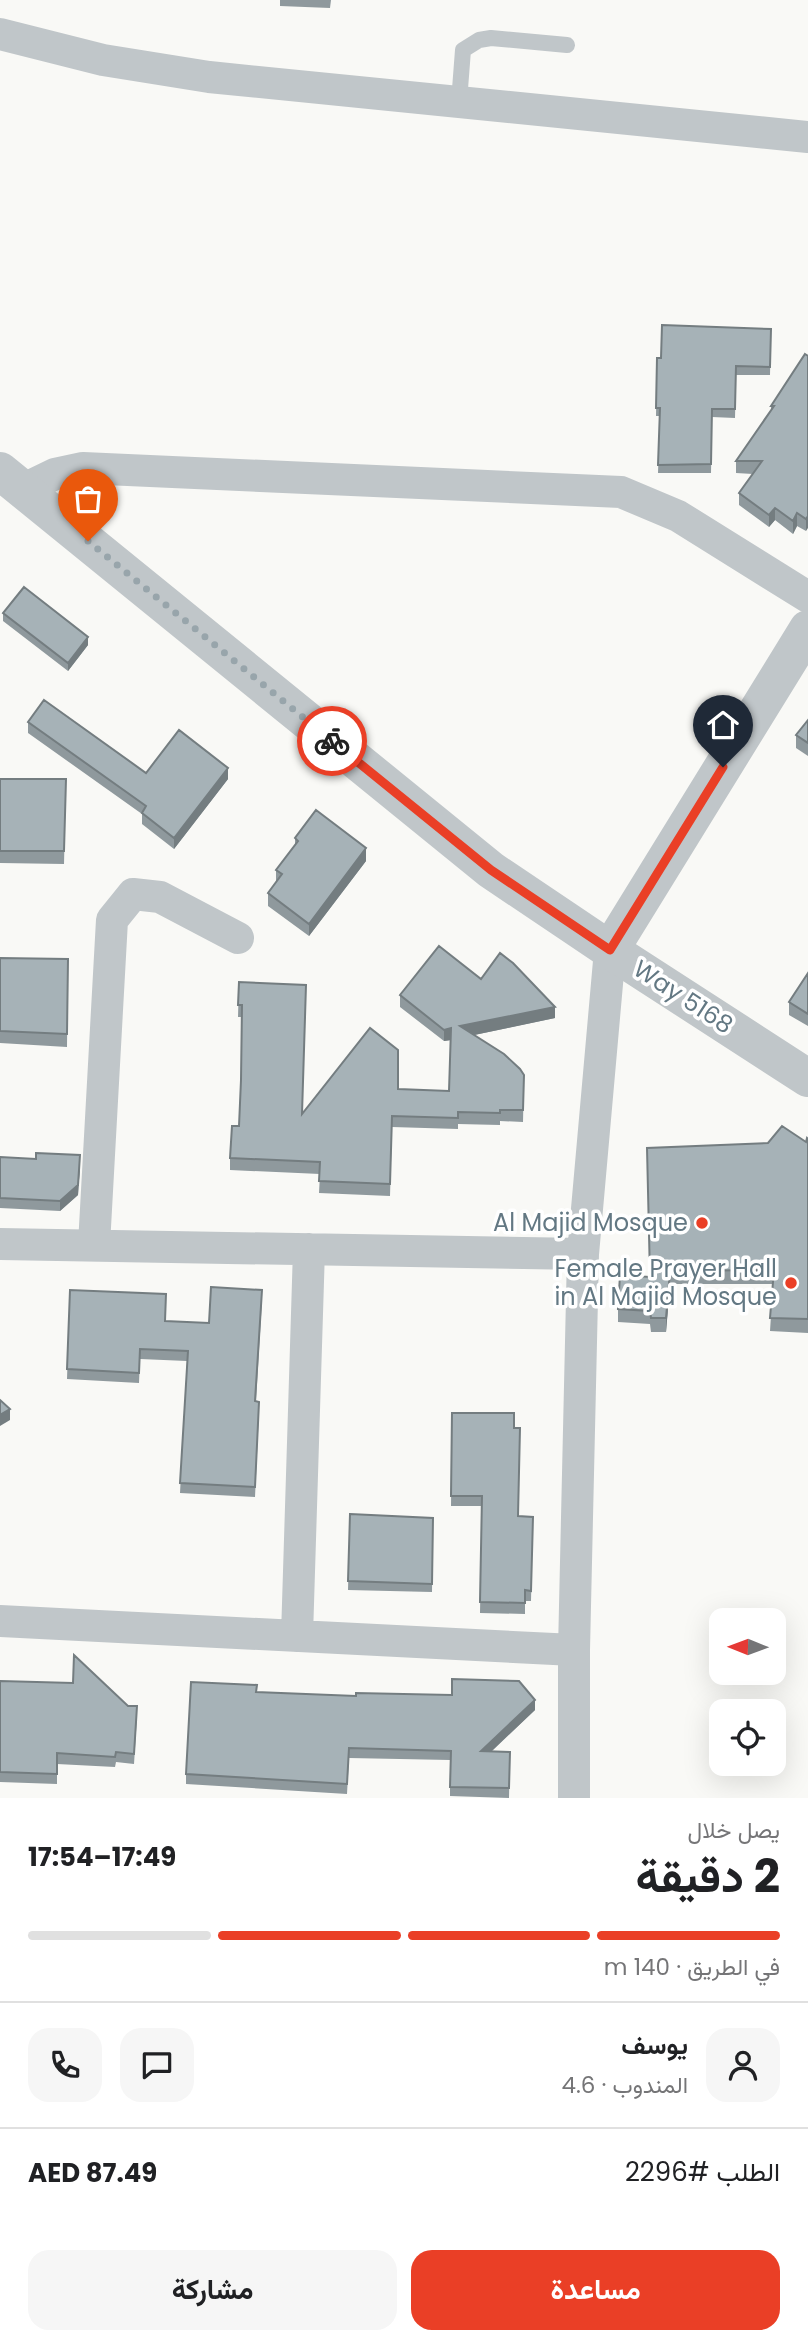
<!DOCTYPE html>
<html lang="ar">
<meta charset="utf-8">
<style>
:root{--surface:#fff;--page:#f6f6f6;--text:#202124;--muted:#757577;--line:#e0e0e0;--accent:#ea3f26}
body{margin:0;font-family:Poppins,Vazirmatn,sans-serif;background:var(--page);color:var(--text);direction:rtl;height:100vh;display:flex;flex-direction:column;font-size:26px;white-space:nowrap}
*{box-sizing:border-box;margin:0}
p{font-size:23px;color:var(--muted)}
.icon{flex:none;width:38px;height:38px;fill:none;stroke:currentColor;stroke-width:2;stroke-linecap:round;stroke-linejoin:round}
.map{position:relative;height:1798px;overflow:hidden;direction:ltr}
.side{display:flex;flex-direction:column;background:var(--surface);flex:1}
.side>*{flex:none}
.needle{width:46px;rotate:271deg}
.buttons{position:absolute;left:709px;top:1608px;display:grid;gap:14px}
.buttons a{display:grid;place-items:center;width:77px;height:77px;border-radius:14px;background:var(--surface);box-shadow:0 7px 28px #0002;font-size:35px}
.pin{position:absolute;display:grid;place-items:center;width:60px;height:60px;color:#fff;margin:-72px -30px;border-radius:50% 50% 50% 0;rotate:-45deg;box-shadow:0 0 7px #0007}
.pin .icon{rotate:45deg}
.courier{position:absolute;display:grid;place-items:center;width:70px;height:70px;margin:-35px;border:5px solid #ea3f26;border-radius:50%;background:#fff;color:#222;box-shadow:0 2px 9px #0007}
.head em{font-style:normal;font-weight:700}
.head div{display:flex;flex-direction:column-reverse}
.head{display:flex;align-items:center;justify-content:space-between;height:119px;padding:0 28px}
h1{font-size:46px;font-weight:700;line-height:52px}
.bar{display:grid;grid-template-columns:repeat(4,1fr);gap:10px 7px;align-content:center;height:84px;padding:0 28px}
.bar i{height:9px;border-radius:5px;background:var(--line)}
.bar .selected{background:var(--accent)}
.bar p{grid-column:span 4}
.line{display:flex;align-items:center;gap:18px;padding:0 28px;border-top:2px solid var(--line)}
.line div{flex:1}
.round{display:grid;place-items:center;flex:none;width:74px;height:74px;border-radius:21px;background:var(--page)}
.cta{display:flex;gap:14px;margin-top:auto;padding:14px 28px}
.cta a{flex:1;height:80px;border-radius:21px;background:var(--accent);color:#fff;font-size:28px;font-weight:700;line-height:80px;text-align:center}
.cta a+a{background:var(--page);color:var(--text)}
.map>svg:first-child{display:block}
</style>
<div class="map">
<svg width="808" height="1798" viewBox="0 0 808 1798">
<rect width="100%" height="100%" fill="#f9f9f6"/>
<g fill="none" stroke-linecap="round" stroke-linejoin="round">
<path stroke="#c0c6c9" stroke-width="16" d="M459,102l4,-52 16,-10 12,-2 76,7"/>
<path stroke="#c0c6c9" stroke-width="32" d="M0,34l103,26 106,17 599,60
M24,489l31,-15 28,-6 538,24 57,24 130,81
M0,1244l583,10
M94,1245l18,-325 21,-26 27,3 78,41
M0,1621l574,29
M297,1636l12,-387
M574,1798v-148l9,-396 27,-304"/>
<path stroke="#c0c6c9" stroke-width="38" d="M0,471l491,399 119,80 198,128
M610,950l198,-321"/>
</g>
<path fill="#8f999d" d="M280,0h51l-1,8 -50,-2z
M771,329l-1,46h-34l-1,43 -23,-1 -1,56h-53l2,-57h-4l1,-58h4z
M808,356l-2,175 -9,-5 -4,8 -18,-14 -6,7 -30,-22v-12l14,-19 -17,-1v-12l35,-51v-4z
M3,613l85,32 -20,26 -65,-50z
M808,720v36l-12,-8v-13z
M28,722l118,51 82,6 -54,70 -32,-25v-10l-114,-81z
M0,779h66l-2,85 -64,-1z
M295,838l71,23 -57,75 -41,-30v-13l8,-11v-12l19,-25z
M0,958l68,1 -1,88 -67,-4z
M808,973v53l-19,-11v-13z
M481,979l74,39 -81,17 50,40 -1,47 -23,-1v4l-42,-1v5l-66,-2 -2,69 -71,-3 1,-19 -90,-4v-12l9,-32 2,-46 1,-63h-4l1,-35 63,132 96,-25 51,2 2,-51 -7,1 -44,-34v-12z
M808,1139v194l-38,-2 3,-47h-103l-4,48h-15l-1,-8 -32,-2v-13l31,-32 157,-135z
M0,1157l80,8 -2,30 -18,16 -60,-3z
M70,1290l96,31 43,2 53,-23 -6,101 3,11 -4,85 -75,-4 7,-132 -47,-2 -1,24 -72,-4z
M452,1413l67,103 14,1 -2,84h-6v13l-45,-1 2,-107h-31z
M350,1514l83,4 -1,74 -84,-2z
M0,1681l137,35 -3,48 -18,-2 -1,5 -58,-3v20l-57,-2z
M257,1692l278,18 -44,42h19l-1,46 -59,-2v-36l-101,-2 -2,36 -161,-10v-10z"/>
<path fill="#747d80" d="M775,508v12l-6,7v-12z
M797,513v13l-4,8v-13z
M808,516v12l-2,3v-12z
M88,637v8l-20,26v-8z
M228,768v11l-54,70v-11z
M366,848v13l-57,75v-12z
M555,1007v11l-95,20v-12z
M451,1028v12l-7,1v-11z
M80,1165l-2,30 -18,16v-10z
M670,1271v13l-4,48v-14z
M10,1409v11l-10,6v-11z
M535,1700v10l-54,51v-10z"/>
<path fill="#a6b2b7" stroke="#747d80" stroke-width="2" d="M662,325l109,4 -1,38 -34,-1 -1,43h-23l-1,55 -53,1 2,-57h-4l1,-50h4z
M805,354l3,2v160l-2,3 -9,-6 -4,8 -18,-13 -6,7 -30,-22 23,-32h-26l38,-55h-3z
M24,587l64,50 -20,26 -65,-50z
M44,700l102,73 33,-43 49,38 -54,70 -32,-25 4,-7 -118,-84z
M808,720v23l-12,-8z
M0,779h66l-2,72h-64z
M316,810l50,38 -57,76 -41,-31 14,-19 -6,-4 22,-29 -3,-3z
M439,946l42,33 19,-26 13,10 42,44 -95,19 44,28 16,15 4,6 -1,35h-23v3l-42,-1v6l-66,-2 -2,68 -71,-3 1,-19 -90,-4 2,-32h7l2,-46 1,-75h-4l1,-23 67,3 -4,129 68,-86 28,22v39l51,2 2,-63 -7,2 -44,-35z
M0,958l68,1 -1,75 -67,-3z
M808,973v41l-19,-12z
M782,1126l24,16 1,-4 1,1v180l-38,-1 4,-48 -104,1 -4,47h-15l-1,-7 -32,-2 2,-34 30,2 -3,-129 121,-5z
M36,1153l44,2 -2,30 -18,16 -60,-3v-41l36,2z
M211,1287l51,3 -7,111 4,1 -4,85 -75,-4 8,-132 -48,-2 -1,24 -72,-4 3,-79 96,4 -1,27 44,2z
M0,1400l10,9 -10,6z
M452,1413h62v15h6l-2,88 15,1 -2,74 -6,-1v13l-45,-1 2,-106h-31z
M350,1514l83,4 -1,66 -84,-3z
M74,1655l54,51h9l-3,48 -18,-2 -1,5 -58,-4v21l-57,-2v-91l73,2z
M452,1679l67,2 16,19 -54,51 29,1 -1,36 -59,-1 1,-36 -102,-3 -2,36 -161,-10 5,-92 66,3 -1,7 100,4v-3l96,2z"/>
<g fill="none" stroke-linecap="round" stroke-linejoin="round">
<path stroke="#98a5ab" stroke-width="7" stroke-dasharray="0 12.6" d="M88,541l244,200"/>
<path stroke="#ea3f26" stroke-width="9" d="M332,741l159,129 119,80 113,-183"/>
</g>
<g fill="#ea3f26" stroke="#fff" stroke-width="2.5">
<circle cx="702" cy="1223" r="7"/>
<circle cx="791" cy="1283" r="7"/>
</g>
<g text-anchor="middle" stroke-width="7" stroke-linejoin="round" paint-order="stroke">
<g font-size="24" fill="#637883" stroke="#fff">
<text transform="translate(683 997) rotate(33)" y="8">Way 5168</text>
</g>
<g font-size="24" fill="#637883" stroke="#fff" text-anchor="end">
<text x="688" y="1231">Al Majid Mosque</text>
<text x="777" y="1277">Female Prayer Hall<tspan x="777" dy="28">in Al Majid Mosque</tspan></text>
</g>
</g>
</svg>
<div class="buttons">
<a><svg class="needle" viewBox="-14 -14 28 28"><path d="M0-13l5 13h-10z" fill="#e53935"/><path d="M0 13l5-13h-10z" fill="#757577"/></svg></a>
<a><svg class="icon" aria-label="locate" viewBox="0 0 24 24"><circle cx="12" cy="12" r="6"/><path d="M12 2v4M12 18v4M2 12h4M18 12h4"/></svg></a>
</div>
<div class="pin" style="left:88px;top:541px;background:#ea580c"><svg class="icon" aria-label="bag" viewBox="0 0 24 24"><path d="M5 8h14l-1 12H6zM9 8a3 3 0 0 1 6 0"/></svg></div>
<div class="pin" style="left:723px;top:767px;background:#1f2937"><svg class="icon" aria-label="home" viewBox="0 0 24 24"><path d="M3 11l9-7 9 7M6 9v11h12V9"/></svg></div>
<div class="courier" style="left:332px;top:741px"><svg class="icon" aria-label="bike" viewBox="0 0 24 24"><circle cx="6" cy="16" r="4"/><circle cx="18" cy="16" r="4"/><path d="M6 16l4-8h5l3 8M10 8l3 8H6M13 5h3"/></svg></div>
</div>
<section class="side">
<div class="head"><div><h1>2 دقيقة</h1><p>يصل خلال</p></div><em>17:49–17:54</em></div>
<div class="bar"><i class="selected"></i><i class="selected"></i><i class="selected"></i><i></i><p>في الطريق · 140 m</p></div>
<div class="line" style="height:126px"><a class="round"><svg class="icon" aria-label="person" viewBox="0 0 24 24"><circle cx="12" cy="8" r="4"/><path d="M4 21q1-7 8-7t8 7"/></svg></a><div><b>يوسف</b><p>المندوب · 4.6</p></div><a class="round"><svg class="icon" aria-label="chat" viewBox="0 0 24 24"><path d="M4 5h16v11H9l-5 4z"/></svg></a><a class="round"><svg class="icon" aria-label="phone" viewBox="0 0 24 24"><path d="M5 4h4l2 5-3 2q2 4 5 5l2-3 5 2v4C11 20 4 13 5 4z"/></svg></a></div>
<div class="line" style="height:91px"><div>الطلب #2296</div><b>AED 87.49</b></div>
<div class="cta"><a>مساعدة</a><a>مشاركة</a></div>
</section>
